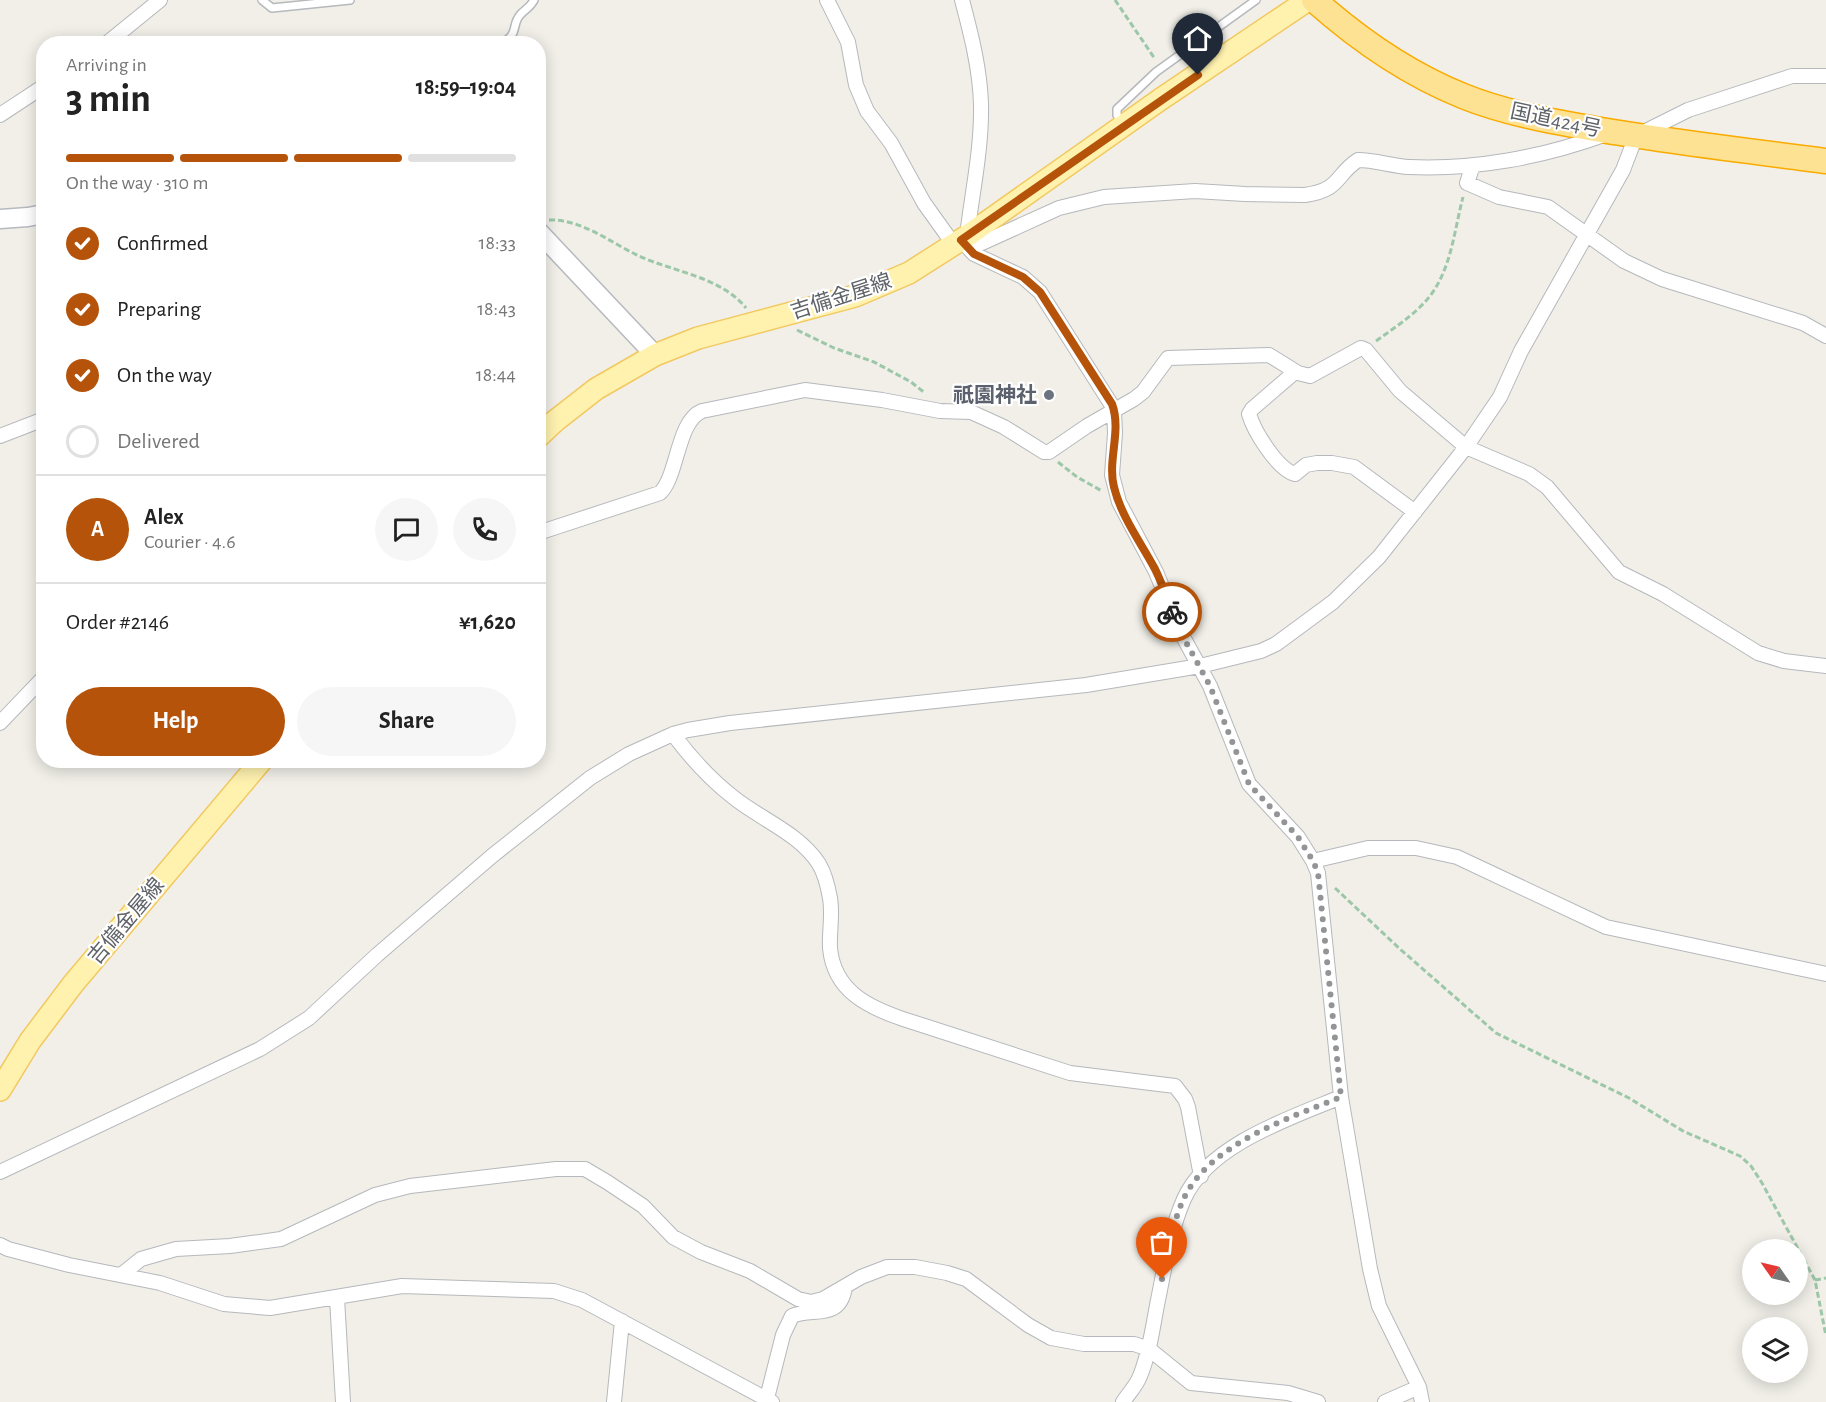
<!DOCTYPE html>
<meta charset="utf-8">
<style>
:root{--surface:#fff;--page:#f6f6f6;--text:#222;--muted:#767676;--line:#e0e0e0;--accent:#b45309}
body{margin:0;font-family:"Alegreya Sans","Noto Sans JP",sans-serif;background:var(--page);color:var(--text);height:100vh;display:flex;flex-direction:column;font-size:22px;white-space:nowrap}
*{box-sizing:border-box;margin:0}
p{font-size:20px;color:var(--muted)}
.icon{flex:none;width:33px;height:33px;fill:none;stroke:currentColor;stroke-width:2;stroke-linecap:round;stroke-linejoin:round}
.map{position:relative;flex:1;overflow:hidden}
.sheet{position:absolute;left:36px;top:36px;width:510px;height:732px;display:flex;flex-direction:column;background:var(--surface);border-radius:24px;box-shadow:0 3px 15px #0003}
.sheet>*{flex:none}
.needle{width:39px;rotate:304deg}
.fabs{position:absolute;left:1742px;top:1239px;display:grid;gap:12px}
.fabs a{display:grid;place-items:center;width:66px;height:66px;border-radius:50%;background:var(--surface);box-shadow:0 3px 15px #0003;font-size:30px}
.pin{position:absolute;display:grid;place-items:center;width:51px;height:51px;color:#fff;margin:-62px -26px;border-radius:50% 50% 50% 0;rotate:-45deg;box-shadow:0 0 6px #0007}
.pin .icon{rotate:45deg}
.courier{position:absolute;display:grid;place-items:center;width:60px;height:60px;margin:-30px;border:4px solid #b45309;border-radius:50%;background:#fff;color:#222;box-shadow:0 2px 8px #0007}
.overview em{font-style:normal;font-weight:600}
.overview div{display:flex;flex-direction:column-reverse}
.overview{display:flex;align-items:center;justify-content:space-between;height:102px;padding:0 30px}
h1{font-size:39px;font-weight:600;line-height:45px}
.bar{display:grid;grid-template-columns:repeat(4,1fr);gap:9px 6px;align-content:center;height:72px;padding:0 30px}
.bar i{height:8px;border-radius:4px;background:var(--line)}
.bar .on{background:var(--accent)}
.bar p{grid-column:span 4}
.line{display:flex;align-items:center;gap:15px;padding:0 30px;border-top:2px solid var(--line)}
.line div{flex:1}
.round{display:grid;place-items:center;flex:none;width:63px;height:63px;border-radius:32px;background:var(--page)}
ol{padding:0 30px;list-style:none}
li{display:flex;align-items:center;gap:18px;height:66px}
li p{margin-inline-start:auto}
li .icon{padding:6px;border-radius:50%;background:var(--accent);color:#fff;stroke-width:4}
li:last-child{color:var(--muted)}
li i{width:33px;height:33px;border:3px solid var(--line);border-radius:50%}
.button{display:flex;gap:12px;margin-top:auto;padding:12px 30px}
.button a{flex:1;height:69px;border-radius:36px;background:var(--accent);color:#fff;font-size:24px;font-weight:600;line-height:69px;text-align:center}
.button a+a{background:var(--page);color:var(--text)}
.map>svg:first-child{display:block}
</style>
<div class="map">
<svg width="1826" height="1402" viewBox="0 0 1826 1402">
<rect width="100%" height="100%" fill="#f1efe8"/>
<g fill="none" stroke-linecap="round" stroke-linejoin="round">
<defs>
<path id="lane" d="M262,0l10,8 78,-8
M500,44c20,-9 11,-19 20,-29 5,-6 10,-7 14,-15
M1122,124l-5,-9v-6l39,-37 100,-72"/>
<path id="street" d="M827,0l21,42 8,43 11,26 24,32 33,60 30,42
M962,0c9,34 18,69 19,104 1,44 -9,89 -14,132
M106,44l54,-44
M0,115l44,-29
M1473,165l-6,18 32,14 49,10 76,54 38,18 141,44 23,13
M961,240l13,14 49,23 17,15 71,112 3,6 1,23 -3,42 7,27 37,70 25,61 29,53 39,98 49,53 15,24 5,12 23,224 29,172 9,37 40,81 3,15
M965,245l17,-2 77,-35 45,-11 91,-6 50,3 60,1c36,-5 30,-20 53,-35 17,0 34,6 51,7 65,3 134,-10 195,-32
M1295,372l-43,37 -3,5c5,17 28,55 46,60l11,-9 11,-2h15l22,4 61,45
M0,436l44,-17
M538,533l122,-40c18,-17 17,-72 42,-82l103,-21 77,10 58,11 31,1 33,15 40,25h5l38,-26 47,-27 9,-7 25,-34 101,-3 29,18 12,3 51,-28 5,2 34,41 66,56 63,27 18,13 72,85 44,22 95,59 26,8 42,5
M0,723l44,-46
M673,734c17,23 37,45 60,63 27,22 66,36 86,67 6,10 9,23 11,34 3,17 -1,34 0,50 4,43 38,59 73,71l167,54 105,13 10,13 3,8 13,69
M1313,861l55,-13h48l41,9 149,70 220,47
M0,1172l260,-123 49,-31 68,-63 115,-99 98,-78 39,-24 44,-20 15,-4 42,-7 356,-38 114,-19 61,-15 15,-7 57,-42 46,-45 87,-110 34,-50 21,-46 102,-181 13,-34 52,-26 104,-34h34
M0,1245l8,4 61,16 91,18 64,21 46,4 132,-22 152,5 28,9 190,102
M121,1275l20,-16 35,-10 54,-3 51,-7 94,-44 35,-9 146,-17h29l22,13 36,24 30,31 28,15 49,19 48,28 13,3 12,-3 38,-22 26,-10h28l32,6 19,6 62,46 23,13 33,6h50l15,5 42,34 97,10 30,9
M337,1298l6,104
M614,1402l8,-81
M766,1402l17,-67 9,-19c21,-9 48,5 53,-29
M1123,1402c5,-8 14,-17 17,-26 10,-24 13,-51 18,-76 7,-34 12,-69 26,-101 24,-54 106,-81 157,-102
M1385,1402l34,-15"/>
<path id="secondary" d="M0,219l28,-2 16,-3
M538,231l117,124"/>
<path id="primary" d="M538,437l17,-16 41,-32 59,-34 43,-17 157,-42 54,-23 58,-37 194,-137 147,-99
M0,1090l30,-49 43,-57 189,-224"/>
<path id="highway" d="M1314,0c44,39 94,74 149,96 42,17 88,25 132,33 77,13 154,22 231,32"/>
</defs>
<use href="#lane" stroke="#b5b8bc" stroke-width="10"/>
<use href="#street" stroke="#b5b8bc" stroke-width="16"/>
<use href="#secondary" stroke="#b6babf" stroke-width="21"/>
<use href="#primary" stroke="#f2c960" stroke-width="24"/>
<use href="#highway" stroke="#f9ab00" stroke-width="27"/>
<path stroke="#9cc7a9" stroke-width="3" stroke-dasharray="6 3" stroke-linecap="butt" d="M1115,0l40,59
M549,220c33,-1 62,23 90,36 35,16 82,21 107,52
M797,330l37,18 40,14 37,20 14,11
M1376,341c15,-11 31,-21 44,-34 31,-29 33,-72 43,-110
M1058,462l19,15 25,14
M1335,888l65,61 96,84 133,65 54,33 57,25 11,10 11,17 53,97 11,56
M1815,1280l11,-2"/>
<use href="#lane" stroke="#fff" stroke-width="7"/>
<use href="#street" stroke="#fff" stroke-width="14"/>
<use href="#secondary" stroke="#fff" stroke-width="18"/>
<use href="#primary" stroke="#fff2af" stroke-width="21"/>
<use href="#highway" stroke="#fde293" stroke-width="24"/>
</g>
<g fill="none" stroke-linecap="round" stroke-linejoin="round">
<path stroke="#929495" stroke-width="6" stroke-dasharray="0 10.8" d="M1162,1279c6,-27 10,-55 22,-81 26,-54 105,-80 157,-101l-23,-224 -5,-12 -15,-24 -49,-53 -39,-98 -29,-53 -9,-21"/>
<path stroke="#b45309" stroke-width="8" d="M1172,612c-5,-14 -10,-29 -17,-43 -14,-26 -34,-53 -41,-82 -7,-27 8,-56 -2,-83l-72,-112 -17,-15 -49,-23 -13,-14 237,-165"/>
</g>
<circle fill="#6b7280" stroke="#fff" stroke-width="2" cx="1049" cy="395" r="6"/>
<g text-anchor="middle" stroke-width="4.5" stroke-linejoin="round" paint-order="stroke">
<g font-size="21" fill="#5f6368" stroke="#fff">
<text transform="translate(1556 120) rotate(12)" y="7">国道424号</text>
<text transform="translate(841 296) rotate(-18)" y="7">吉備金屋線</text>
<text transform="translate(126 921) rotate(-50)" y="7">吉備金屋線</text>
</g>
<g font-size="21" font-weight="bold" fill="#5b616d" stroke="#fff" text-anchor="end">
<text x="1037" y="402">祇園神社</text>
</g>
</g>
</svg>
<div class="fabs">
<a><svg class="needle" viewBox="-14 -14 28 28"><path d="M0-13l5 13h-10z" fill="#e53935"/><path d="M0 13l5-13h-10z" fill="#767676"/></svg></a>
<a><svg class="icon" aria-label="layers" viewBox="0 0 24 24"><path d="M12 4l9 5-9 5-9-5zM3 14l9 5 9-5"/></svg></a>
</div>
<div class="pin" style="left:1162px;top:1279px;background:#ea580c"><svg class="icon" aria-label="bag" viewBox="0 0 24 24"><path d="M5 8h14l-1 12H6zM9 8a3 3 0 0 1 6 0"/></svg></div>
<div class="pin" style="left:1198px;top:75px;background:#1f2937"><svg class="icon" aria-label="home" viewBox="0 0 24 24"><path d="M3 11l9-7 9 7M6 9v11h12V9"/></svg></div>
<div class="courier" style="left:1172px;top:612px"><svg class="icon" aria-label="bike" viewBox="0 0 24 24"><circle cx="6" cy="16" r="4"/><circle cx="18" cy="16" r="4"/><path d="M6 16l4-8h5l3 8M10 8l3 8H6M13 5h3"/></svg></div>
<section class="sheet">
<div class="overview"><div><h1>3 min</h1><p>Arriving in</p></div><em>18:59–19:04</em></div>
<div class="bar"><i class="on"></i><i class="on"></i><i class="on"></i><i></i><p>On the way · 310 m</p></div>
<ol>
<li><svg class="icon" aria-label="check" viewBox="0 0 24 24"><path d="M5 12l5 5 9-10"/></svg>Confirmed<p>18:33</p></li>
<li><svg class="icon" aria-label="check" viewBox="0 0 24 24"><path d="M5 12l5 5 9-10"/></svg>Preparing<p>18:43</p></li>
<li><svg class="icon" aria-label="check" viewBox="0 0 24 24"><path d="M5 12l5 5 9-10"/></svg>On the way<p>18:44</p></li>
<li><i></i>Delivered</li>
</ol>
<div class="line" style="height:108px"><b class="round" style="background:var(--accent);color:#fff">A</b><div><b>Alex</b><p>Courier · 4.6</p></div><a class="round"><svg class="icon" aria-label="chat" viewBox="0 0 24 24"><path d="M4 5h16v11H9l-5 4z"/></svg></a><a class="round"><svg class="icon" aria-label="phone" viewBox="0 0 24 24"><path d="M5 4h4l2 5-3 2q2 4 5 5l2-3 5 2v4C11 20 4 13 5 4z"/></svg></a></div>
<div class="line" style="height:78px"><div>Order #2146</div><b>¥1,620</b></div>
<div class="button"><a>Help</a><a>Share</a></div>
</section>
</div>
